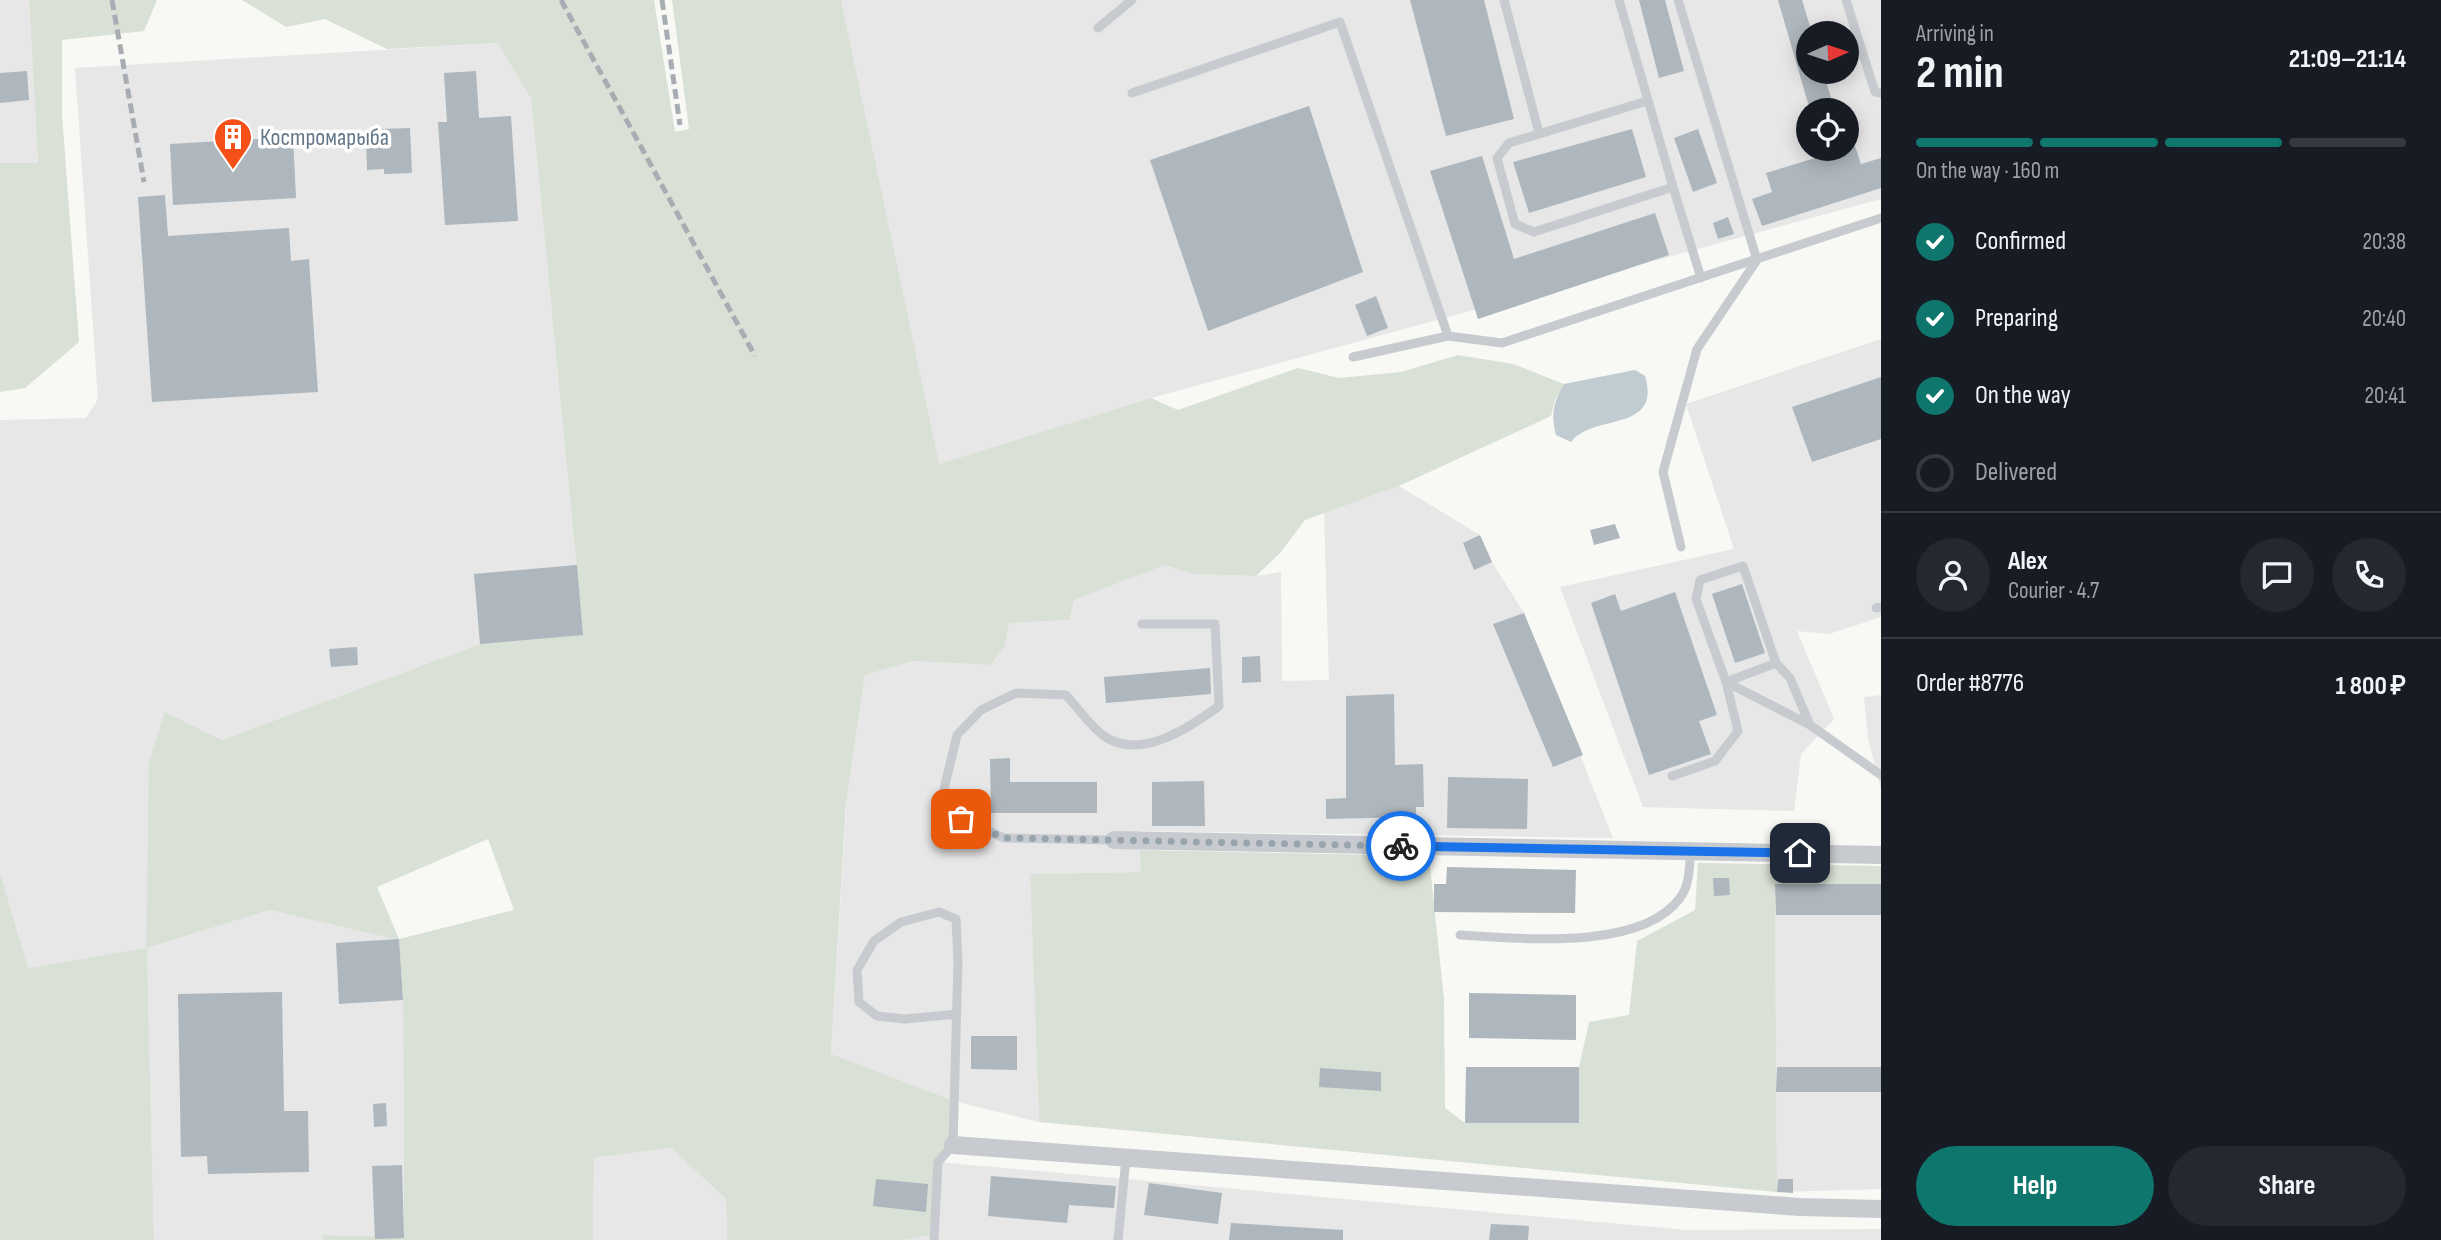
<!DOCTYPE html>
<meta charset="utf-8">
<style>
:root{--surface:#171b24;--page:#242831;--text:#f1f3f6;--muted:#9ea1a6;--line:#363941;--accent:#0f766e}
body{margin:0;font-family:"Sofia Sans Condensed",sans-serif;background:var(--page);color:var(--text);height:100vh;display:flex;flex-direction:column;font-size:26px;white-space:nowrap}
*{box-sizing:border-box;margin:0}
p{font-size:23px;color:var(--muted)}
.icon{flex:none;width:38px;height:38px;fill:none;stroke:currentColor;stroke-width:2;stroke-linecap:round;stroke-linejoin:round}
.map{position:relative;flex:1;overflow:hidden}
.sheet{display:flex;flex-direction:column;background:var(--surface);width:560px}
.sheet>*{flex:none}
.needle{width:46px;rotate:87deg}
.controls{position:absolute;left:1796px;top:21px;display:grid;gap:14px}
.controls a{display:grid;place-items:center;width:63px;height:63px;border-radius:50%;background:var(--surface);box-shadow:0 4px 18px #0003;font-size:35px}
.pin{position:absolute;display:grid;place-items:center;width:60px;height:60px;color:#fff;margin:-30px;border-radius:14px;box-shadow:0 4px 10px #0006}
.courier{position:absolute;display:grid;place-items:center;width:70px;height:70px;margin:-35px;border:5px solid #1a73e8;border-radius:50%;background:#fff;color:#222;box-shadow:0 2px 9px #0007}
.headline em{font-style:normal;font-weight:700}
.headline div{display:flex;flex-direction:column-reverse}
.headline{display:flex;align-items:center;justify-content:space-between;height:119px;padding:0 35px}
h1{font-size:46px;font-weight:700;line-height:52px}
.bar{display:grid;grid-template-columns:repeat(4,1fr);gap:10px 7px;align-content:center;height:84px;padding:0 35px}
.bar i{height:9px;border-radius:5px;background:var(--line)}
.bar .selected{background:var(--accent)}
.bar p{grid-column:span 4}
.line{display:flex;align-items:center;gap:18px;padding:0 35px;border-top:2px solid var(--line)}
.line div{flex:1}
.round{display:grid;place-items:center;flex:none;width:74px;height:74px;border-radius:37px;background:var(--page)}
ol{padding:0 35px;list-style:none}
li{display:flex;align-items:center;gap:21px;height:77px}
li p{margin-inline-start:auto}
li .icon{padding:7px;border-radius:50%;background:var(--accent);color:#fff;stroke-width:4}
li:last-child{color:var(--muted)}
li i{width:38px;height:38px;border:4px solid var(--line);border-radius:50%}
.action{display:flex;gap:14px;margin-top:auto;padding:14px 35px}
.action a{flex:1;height:80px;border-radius:42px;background:var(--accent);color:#fff;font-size:28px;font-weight:700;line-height:80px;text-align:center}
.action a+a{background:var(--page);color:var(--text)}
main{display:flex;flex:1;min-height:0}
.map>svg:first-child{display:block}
</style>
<main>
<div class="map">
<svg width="1881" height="1240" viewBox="0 0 1881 1240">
<rect width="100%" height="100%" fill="#f8f8f5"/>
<path fill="#e6e7e6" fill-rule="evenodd" d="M0,0h29l9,163h-38z
M841,0h1040v199l-730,199 -213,67zM1808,33h38v39h-38zM1808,110h38v39h-38z
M499,43l32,57 52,535 -103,9 -258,96 -57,-28 -18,236 123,-38 129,29 4,61 1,238 -81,-3v5h-169l-7,-292 -119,20 -28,-96v-452l86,-2 12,-19 -23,-331z
M1881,339v278l-52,17 -32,-3 37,88 -33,35 -7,57 -151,-4 -83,-220 174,-38 -48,-145z
M1399,486l81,49 12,27 32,51 89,225 -472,-7v41l-111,2 9,248 -85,-21 -123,-46 16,-257 18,-123 48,-14 78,4 14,-19 4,-23 60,-3 4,-20 92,-35 27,9 64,2 25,-4 1,109 47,-1 -5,-167z
M1881,695v95l-13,-52 -4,-41z
M1775,884h106v305l-104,3z
M671,1148l55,51 1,41h-134l1,-82z
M938,1162l749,68 194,-1v11h-979l33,-7z"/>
<path fill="#d9e0d5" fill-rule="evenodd" d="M29,0h128l-13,31 -82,9v75l17,227 -54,46 -25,4v-229h38z
M242,0h412l21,132 14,-3 -17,-129h169l98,464 212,-66 27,12 120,-42 41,10 62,-6 57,-17 55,9 51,20 -9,16 -4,16 -152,70 -94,34 -25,33 -24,23 -64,-2 -27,-9 -91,35 -5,20 -60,3 -4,23 -14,19 -78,-4 -48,14 -19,129 -15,250 123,47 -1,44 -15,17 -3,72 -33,6h-175l-1,-41 -55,-51 -77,10 -1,82h-270v-5l81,2 -1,-237 -4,-60 -129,-30 -123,38 7,292h-154v-368l28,96 118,-20 3,-186 16,-50 57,28 258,-96 103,-10 -52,-535 -33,-56 -111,6 -62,-30 -39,8zM488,839l26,71 -115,29 -22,-52z
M1140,850l289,6 15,144 1,108 20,15h114v-56l10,-45 40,-7 8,-74 58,-31 3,-47 183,3v18h-106l2,308 -738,-70 -9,-248 111,-2z"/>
<path fill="#c0ccd1" d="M1635,370l10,6c17,57 -52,37 -74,66l-15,-7c-5,-21 -3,-32 8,-51z"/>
<path fill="#aeb7bd" d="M1410,0h74l30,119 -68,17z
M1639,0h26l19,71 -25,7z
M1778,0h24l10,33h-4v39h15l12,38h-25z
M27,71l2,29 -29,3v-30z
M476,71l3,47 32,-2 7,105 -73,4 -7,-103h9l-3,-49z
M1309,106l54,166 -155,59 -58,-171z
M410,128l2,45 -28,1v-5l-17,1 -1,-33 16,-1v-7z
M1632,129l14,48 -117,36 -16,-51z
M1698,129l19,54 -24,9 -19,-54z
M293,137l3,61 -123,7 -3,-61z
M1855,146l6,18 20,-6v30l-119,38 -10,-27 20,-7 -6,-19z
M1482,156l32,103 141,-46 14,42 -191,64 -48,-148z
M165,195l3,41 121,-8 2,33 18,-2 9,133 -166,10 -14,-205z
M1728,217l6,17 -16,5 -5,-16z
M1376,296l12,32 -21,8 -12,-31z
M1881,377v62l-69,23 -20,-55z
M1615,524l5,14 -26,7 -4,-15z
M1480,535l12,27 -18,8 -11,-27z
M577,565l6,70 -103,9 -6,-70z
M1742,584l23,69 -30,10 -23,-69z
M1675,592l42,123 -18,6 12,33 -62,21 -58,-172 24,-9 6,17z
M1524,613l59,142 -30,12 -60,-143z
M357,647l1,18 -27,2 -2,-18z
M1260,656l1,26 -19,1v-26z
M1210,668l1,26 -105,9 -2,-26z
M1394,694l1,71 28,-1 1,43h-8v10l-90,2v-20l20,-1v-102z
M1010,758v24h87v31h-106l-1,-54z
M1448,777l80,2 -1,50 -80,-1z
M1204,781l1,45h-53v-44z
M1447,867l129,3 -1,43 -141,-1v-28h12z
M1713,878h16l1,17 -16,1z
M1775,884h106v31h-105z
M399,939l4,61 -64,4 -3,-61z
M282,992l2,119h24l1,61 -101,2 -1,-18 -26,1 -3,-163z
M1469,993l107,2v45l-107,-2z
M971,1036h46v34l-46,-1z
M1466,1067h113v56h-114z
M1777,1067h104v25h-105z
M1320,1068l61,4v19l-62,-4z
M386,1103l1,23 -13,1 -1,-23z
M402,1165l2,73 -29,1 -3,-73z
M991,1176l125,10 -2,22 -45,-3 -2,18 -79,-7z
M876,1179l52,5 -2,28 -53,-6z
M1778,1179h15v14l-16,-1z
M1149,1183l73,10 -4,31 -74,-9z
M1231,1223l112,7v10h-114z
M1491,1224l38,2 -1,14h-39z"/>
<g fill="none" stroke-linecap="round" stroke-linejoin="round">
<path stroke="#c7cbcf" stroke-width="9" d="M1504,0l35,133
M1619,0l54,187
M1678,0l79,260 -60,89 -34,123 18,75
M1846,0l29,92 6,1
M1098,28l34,-28
M1132,93l208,-71 108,314
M1647,101l-138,42 -12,15 18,66 19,8 139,-45 28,91
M1353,357l95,-21 54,7 379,-125
M1876,608l5,-1
M1810,725l-20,-47 -14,-15 -33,-97 -43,14 -4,19 30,83 84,43 71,50
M1672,776l43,-15 23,-30 -12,-49 50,-19
M1114,840l-110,-2 -65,-28 18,-75 24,-25 35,-17 50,2c12,13 24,31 38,41 36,25 85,-8 115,-30l-4,-82h-73
M1460,935c59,3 180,17 220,-37 10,-13 9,-31 11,-47
M934,1240l4,-78 15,-17 5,-184 -2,-42 -17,-7 -38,10 -27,19 -17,29 2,32 18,14 28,3 52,-5
M1118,1240l8,-82"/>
<path stroke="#c7cbcf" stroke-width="18" d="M1114,840l767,15
M953,1145l847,62 81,2"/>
<path stroke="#a7adb3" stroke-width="5" stroke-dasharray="10 5" stroke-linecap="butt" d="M112,0l32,182
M561,0l194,356
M662,0l18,125"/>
</g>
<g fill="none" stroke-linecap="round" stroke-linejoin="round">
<path stroke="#98a5af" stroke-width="7" stroke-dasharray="0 12.6" d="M961,819l43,19 397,8"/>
<path stroke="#1a73e8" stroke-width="9" d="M1401,846l399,7"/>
</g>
<defs>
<symbol id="building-pin" viewBox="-11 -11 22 30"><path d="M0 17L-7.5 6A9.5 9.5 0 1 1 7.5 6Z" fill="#f55018" stroke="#fff"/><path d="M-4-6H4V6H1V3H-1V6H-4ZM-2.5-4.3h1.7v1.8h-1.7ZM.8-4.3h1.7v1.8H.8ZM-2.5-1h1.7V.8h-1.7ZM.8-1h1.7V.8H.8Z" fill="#fff"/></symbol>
</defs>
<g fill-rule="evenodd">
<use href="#building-pin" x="211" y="115" width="44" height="60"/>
</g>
<g text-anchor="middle" stroke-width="7" stroke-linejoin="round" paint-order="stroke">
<g font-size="24" fill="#647889" stroke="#fff" text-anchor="start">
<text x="260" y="145">Костромарыба</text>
</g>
</g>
</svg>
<div class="controls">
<a><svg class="needle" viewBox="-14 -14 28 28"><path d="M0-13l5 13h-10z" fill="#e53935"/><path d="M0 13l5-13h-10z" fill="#9ea1a6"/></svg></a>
<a><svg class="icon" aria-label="locate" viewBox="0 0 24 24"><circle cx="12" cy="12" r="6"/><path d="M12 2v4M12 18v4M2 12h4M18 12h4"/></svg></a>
</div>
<div class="pin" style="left:961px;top:819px;background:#ea580c"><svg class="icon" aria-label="bag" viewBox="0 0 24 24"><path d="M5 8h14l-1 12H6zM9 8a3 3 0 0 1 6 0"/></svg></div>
<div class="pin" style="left:1800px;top:853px;background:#1f2937"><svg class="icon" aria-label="home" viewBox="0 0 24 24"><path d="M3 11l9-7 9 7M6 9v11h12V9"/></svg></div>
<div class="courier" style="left:1401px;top:846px"><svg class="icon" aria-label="bike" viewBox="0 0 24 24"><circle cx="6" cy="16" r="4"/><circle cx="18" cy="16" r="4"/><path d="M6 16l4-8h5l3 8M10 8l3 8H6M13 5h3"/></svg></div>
</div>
<section class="sheet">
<div class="headline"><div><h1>2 min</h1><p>Arriving in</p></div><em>21:09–21:14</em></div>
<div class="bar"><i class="selected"></i><i class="selected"></i><i class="selected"></i><i></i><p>On the way · 160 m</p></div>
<ol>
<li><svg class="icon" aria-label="check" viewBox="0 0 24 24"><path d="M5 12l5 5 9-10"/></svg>Confirmed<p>20:38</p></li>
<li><svg class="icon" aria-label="check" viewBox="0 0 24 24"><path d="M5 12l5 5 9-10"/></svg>Preparing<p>20:40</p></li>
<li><svg class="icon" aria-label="check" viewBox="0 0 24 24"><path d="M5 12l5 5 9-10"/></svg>On the way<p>20:41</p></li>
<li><i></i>Delivered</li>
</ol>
<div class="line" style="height:126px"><a class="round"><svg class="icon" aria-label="person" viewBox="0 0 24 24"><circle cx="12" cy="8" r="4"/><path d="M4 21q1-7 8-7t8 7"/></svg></a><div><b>Alex</b><p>Courier · 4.7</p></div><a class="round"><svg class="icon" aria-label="chat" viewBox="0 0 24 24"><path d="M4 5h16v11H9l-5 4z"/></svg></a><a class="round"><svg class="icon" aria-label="phone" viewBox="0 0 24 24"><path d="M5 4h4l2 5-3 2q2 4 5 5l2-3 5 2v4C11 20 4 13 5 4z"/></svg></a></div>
<div class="line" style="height:91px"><div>Order #8776</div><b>1 800 ₽</b></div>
<div class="action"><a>Help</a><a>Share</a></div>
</section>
</main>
